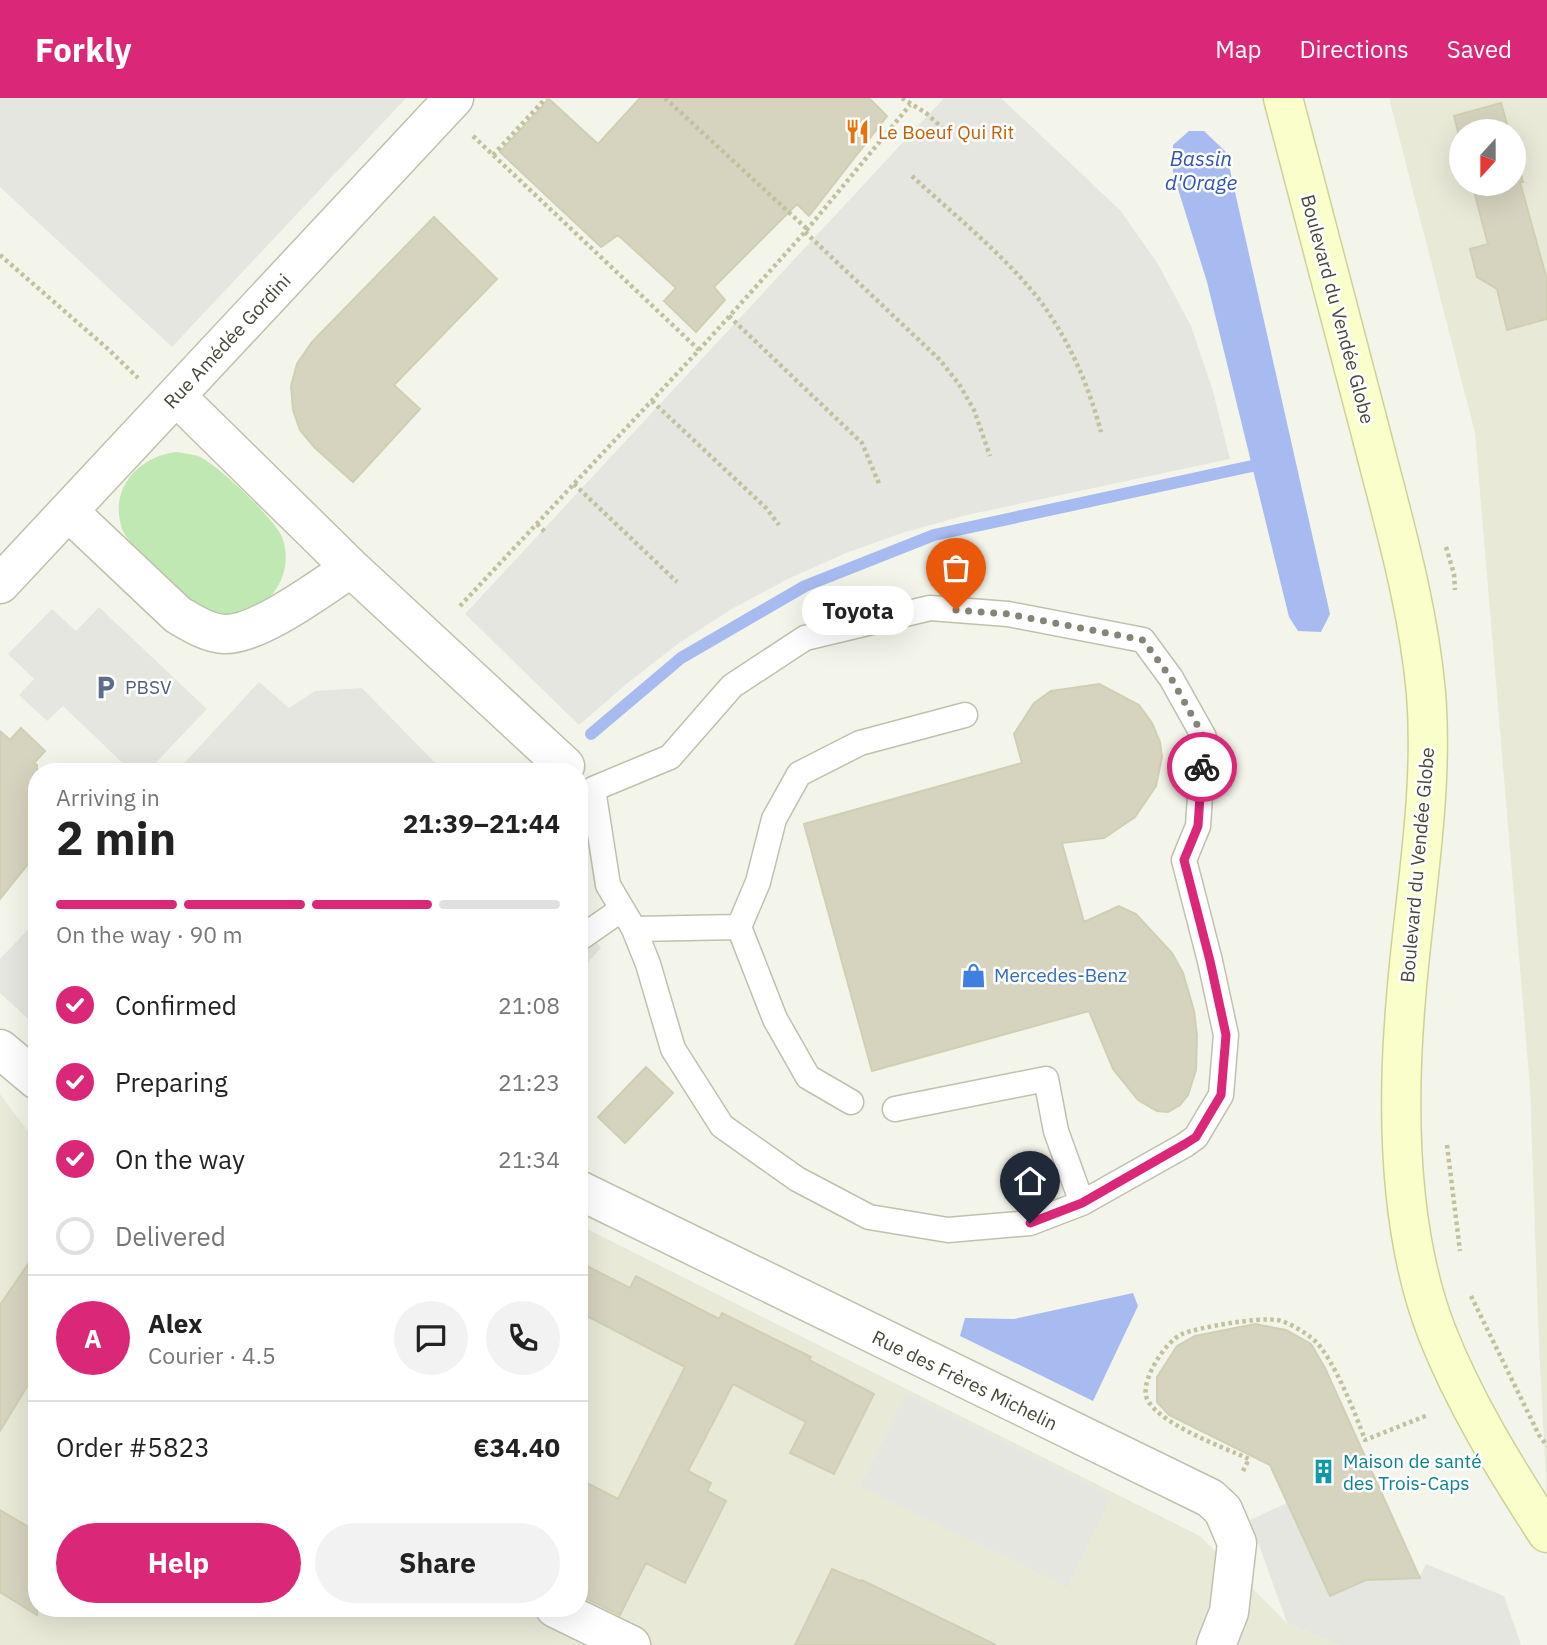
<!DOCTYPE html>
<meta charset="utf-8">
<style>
:root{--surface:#fff;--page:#f2f2f2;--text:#222;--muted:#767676;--line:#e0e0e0;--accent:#db2777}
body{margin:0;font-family:"IBM Plex Sans",sans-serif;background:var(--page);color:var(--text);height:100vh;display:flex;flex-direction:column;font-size:26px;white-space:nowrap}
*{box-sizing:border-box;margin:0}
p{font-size:23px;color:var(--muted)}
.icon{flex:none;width:38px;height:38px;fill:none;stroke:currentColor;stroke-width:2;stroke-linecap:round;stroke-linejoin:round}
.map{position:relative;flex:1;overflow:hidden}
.side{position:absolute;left:28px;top:665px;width:560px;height:854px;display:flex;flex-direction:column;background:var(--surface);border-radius:28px;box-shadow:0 7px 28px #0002}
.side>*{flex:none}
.needle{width:46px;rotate:201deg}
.fabs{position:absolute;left:1449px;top:21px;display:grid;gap:14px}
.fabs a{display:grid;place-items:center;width:77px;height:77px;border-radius:50%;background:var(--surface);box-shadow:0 7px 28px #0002;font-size:35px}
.pin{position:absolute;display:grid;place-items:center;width:60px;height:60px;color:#fff;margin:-72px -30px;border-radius:50% 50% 50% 0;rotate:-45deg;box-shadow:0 0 7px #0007}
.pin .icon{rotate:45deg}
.courier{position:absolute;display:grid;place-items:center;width:70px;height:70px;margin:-35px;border:5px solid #db2777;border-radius:50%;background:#fff;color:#222;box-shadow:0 2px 9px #0007}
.bubble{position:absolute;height:49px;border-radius:24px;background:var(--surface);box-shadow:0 7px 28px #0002;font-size:23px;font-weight:800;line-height:49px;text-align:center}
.headline em{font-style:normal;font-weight:800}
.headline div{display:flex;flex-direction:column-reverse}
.headline{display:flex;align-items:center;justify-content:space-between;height:119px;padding:0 28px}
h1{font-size:46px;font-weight:800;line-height:52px}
.bar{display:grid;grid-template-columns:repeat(4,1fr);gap:10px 7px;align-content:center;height:84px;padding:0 28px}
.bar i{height:9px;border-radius:5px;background:var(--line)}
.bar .on{background:var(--accent)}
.bar p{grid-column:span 4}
.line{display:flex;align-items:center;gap:18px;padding:0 28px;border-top:2px solid var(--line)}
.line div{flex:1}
.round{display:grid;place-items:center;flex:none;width:74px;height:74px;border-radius:37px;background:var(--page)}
ol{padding:0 28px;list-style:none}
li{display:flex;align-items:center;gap:21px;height:77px}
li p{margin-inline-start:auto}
li .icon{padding:7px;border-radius:50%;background:var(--accent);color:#fff;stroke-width:4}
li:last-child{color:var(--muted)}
li i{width:38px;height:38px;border:4px solid var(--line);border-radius:50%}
.primary-button{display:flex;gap:14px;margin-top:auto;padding:14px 28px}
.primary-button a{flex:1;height:80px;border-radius:42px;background:var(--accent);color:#fff;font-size:28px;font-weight:800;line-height:80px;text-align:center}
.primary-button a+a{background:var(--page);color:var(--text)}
header{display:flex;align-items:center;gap:42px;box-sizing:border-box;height:98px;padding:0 35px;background:var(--accent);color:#fff}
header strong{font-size:33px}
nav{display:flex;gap:38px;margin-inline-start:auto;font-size:24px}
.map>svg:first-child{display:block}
</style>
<header>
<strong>Forkly</strong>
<nav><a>Map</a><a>Directions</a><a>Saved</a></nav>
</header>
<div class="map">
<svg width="1547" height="1547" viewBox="0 0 1547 1547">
<rect width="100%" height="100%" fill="#f4f5ea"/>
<path fill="#e9e9d8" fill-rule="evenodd" d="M1389,0h158v1399l-8,-150 -9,-260 -55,-654zM1461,33h53v53h-53z
M0,996l30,40 7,4v470h542v-383l621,311 87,87 52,22h-1339z"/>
<path fill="#bfe8b3" d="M177,354c6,1 14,2 21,4 18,7 77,63 84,81 7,19 4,39 -8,55 -10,14 -28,23 -46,24 -6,0 -15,-2 -21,-5 -18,-7 -76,-62 -84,-80 -16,-41 15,-75 54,-79z"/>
<path fill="#e6e6e1" d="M0,0h406l-234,249 -172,-160z
M944,0h57l119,112 38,54 33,62 22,65 17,68 -263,56 -62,17 -59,21 -58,26 -56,30 -53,34 -50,39 -50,43 -114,-111z
M99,509l108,102 -60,63h-15l-69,-66 -16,15 -28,-26 15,-16 -26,-25 44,-45 24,22z
M259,584l30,26 26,-17 47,-3 82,84h-268z
M37,822v107l-37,-34v-34z
M579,824l22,26 -22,24z
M906,1295l205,103 -44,91 -207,-101z
M1334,1383l48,98 37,-1 7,-14 78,32 17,49h-182l-52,-22 -37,-103z"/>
<path fill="#a7bbf0" d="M1189,33h15l22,21 104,462 -9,18 -23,-1 -9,-14 -82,-335 -34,-109v-28z
M1133,1195l5,13 -45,95 -133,-65 5,-18 49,1z"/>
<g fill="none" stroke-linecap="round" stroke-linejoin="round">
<path stroke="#a7bbf0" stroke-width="12" d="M591,636l90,-76 124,-72 129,-51 318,-69"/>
</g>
<path fill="#d6d4bf" stroke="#d1cfb2" stroke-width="2" d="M640,0h229l18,18 -78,100 -12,-12 -83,83 11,13 -29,32 -32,-31 12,-13 -58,-53 -17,12 -101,-95 49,-53 49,45z
M1501,5l8,28h-48v13l-7,-28z
M1514,51l9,33h-3l27,98v39l-40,11 -10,-41 -20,-12 -7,-28 18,-5 -16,-60h42z
M434,119l63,62 -103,106 26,24 -67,73 -38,-34 -15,-18 -7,-20 -2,-24 6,-22 15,-22z
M1099,586l40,21 13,18 8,19 2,15 -6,29 -21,31 -31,21 -42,5 22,79 35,-16 17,8 36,39 11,20 11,38 3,24 -1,35 -8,25 -8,10 -12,7 -11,-1 -19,-11 -25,-31 -24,-58 -217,60 -68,-247 218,-61 -8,-29 20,-31 17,-12z
M21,630l24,23 -11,12 3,2v88l-37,46v-168l10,9z
M646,969l27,26 -48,50 -27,-26z
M37,1153v119l-37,61v-126z
M579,1164l51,26 6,-12 83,43 3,-6 89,44 -2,3 65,34 -40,80 -44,-21 16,-31 -73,-38 -45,87 23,12 -4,8 19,10 -41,82 -39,-20 -26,52 -41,-20v-116l39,20 67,-132 -106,-55z
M1255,1226l31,6 25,14 14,24 95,210 -54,2 -36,16 -60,-131 -101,-50 -12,-13v-25l20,-31 18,-10z
M0,1412l37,22v83l-37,-23z
M832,1471l28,12 2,-1 134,65h-201z"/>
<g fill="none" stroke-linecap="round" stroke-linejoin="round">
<defs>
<path id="lane" d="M930,510l78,6 135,26 28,38 33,59 -6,89 -14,34 26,101 16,74 -5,60 -25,42 -11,8 -103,58 -52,20 -82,7 -79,-13 -72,-38 -75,-53 -49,-77 -25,-85 -14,-35 -26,-44 -15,-96 77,-32 62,-71 73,-48z
M634,831l105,-2
M579,841l43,-30
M851,1004l-43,-25 -33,-58 -36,-92 19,-45 16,-63 25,-45 61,-31 105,-28
M895,1011l151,-30 10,52 26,72"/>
<path id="street" d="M176,298l175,172 214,198
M68,413l110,104c14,8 29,18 46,19 33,2 98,-47 127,-66
M0,486l454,-486
M0,951l37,31
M579,1092l631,308 13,12 14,33 -8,69 -13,33
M555,1510l76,37"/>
<path id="secondary" d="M1283,0c29,111 58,222 87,332 22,87 48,173 56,263 8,102 -12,204 -20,305 -9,105 -8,232 30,332 28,72 69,138 111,203"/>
</defs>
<use href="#lane" stroke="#c0c0ac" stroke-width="27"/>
<use href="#street" stroke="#c0c0ac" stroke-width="41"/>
<use href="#secondary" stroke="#ced197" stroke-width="41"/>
<path stroke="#c2c19d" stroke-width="4.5" stroke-dasharray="3.5 3.5" stroke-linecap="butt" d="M665,0l142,131
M902,0l24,15 24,22
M473,38l226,214
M493,57l53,-57
M912,78c42,39 102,87 134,133 26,38 43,78 55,123
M805,134l135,128 19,24 15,26 16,46
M0,157l108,94 30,29
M729,218l133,127 18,43
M652,303l114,107 13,17
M574,386l103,98
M537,426l9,9
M1446,449l8,27 1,16
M460,508l239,-256 106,-118 105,-127
M1447,1047l13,106
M1471,1198l68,139 8,11
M1243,1373l6,-12c-24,-11 -96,-37 -103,-63 -4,-18 20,-55 36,-62 18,-7 76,-17 95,-14 10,1 29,13 37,20 19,17 42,75 51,100l63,-25"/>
<use href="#lane" stroke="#fff" stroke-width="24"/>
<use href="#street" stroke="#fff" stroke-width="38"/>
<use href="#secondary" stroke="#fafeca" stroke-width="38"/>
</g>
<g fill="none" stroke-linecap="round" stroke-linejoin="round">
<path stroke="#858476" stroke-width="7" stroke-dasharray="0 12.6" d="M956,512l52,4 135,26 28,38 33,59 -2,30"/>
<path stroke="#db2777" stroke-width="9" d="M1030,1125l52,-20 103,-59 11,-7 25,-42 5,-60 -16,-74 -26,-101 14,-34 4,-59"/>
</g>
<defs>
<symbol id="restaurant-bare" viewBox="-9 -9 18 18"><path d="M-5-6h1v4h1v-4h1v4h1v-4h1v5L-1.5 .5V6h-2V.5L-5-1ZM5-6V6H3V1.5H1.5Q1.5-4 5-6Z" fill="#e8710a" stroke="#fff" stroke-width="2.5" paint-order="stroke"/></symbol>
<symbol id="parking-bare" viewBox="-9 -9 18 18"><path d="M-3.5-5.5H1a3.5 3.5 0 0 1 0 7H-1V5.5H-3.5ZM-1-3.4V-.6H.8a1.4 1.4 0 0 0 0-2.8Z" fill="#5c6f8a" stroke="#fff" stroke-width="2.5" paint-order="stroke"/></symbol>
<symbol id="shop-bare" viewBox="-9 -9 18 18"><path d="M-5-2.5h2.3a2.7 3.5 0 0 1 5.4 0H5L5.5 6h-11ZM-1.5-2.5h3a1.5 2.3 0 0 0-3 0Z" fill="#3f7fe0" stroke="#fff" stroke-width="2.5" paint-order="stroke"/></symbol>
<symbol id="building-bare" viewBox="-9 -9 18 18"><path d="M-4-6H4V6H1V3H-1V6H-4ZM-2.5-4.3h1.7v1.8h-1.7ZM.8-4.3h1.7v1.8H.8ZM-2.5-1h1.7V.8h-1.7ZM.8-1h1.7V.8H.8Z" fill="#0f9aa8" stroke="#fff" stroke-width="2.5" paint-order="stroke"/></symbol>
</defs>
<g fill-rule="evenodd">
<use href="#restaurant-bare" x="840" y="16" width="35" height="35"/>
<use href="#parking-bare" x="88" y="572" width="35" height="35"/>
<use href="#shop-bare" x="956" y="860" width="35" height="35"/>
<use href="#building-bare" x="1306" y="1356" width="35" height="35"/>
</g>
<g text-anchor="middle" stroke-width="5" stroke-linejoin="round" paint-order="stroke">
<g font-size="19" fill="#c56008" stroke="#fff" text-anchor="start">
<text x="878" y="41">Le Boeuf Qui Rit</text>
</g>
<g font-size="19" fill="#494738" stroke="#fff">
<text transform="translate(1338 211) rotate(75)" y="7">Boulevard du Vendée Globe</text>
<text transform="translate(227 243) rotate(-47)" y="7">Rue Amédée Gordini</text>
<text transform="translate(1417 767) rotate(-85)" y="7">Boulevard du Vendée Globe</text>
<text transform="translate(965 1282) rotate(26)" y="7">Rue des Frères Michelin</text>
</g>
<g font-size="19" fill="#4e5e75" stroke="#fff" text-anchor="start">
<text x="125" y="596">PBSV</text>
</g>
<g font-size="19" fill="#366cbe" stroke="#fff" text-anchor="start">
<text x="994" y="884">Mercedes-Benz</text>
</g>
<g font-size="19" fill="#0d838f" stroke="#fff" text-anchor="start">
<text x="1343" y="1370">Maison de santé<tspan x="1343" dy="22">des Trois-Caps</tspan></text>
</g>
<g font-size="21" font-style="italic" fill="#3053b5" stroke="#fff">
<text x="1201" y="68">Bassin<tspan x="1201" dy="24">d'Orage</tspan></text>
</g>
</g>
</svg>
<div class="fabs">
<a><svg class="needle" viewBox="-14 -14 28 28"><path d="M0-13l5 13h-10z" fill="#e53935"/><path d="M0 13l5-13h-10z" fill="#767676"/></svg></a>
</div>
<div class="pin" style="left:956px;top:512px;background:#ea580c"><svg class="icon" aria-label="bag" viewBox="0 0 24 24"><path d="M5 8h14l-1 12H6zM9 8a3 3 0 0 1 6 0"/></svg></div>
<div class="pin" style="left:1030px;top:1125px;background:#1f2937"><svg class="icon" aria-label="home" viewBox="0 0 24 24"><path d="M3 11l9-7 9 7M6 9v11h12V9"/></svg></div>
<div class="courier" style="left:1202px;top:669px"><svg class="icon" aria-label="bike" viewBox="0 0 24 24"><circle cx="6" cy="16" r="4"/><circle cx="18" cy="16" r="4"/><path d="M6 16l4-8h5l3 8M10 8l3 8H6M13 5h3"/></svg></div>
<div class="bubble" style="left:802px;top:488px;width:112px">Toyota</div>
<section class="side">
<div class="headline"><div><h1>2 min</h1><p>Arriving in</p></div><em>21:39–21:44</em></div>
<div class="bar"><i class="on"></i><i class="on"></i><i class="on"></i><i></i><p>On the way · 90 m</p></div>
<ol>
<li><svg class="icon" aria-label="check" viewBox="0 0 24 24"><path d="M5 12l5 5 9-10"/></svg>Confirmed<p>21:08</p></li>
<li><svg class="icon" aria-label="check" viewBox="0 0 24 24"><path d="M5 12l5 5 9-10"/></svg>Preparing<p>21:23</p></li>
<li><svg class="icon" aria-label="check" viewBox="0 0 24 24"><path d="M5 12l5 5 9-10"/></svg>On the way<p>21:34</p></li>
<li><i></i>Delivered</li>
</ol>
<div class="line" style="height:126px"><b class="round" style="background:var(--accent);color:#fff">A</b><div><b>Alex</b><p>Courier · 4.5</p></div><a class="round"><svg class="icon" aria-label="chat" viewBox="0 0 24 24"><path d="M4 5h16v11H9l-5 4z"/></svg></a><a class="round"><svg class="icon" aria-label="phone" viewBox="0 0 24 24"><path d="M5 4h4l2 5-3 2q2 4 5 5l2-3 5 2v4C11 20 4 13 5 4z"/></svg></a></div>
<div class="line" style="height:91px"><div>Order #5823</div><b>€34.40</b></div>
<div class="primary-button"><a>Help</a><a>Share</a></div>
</section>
</div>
